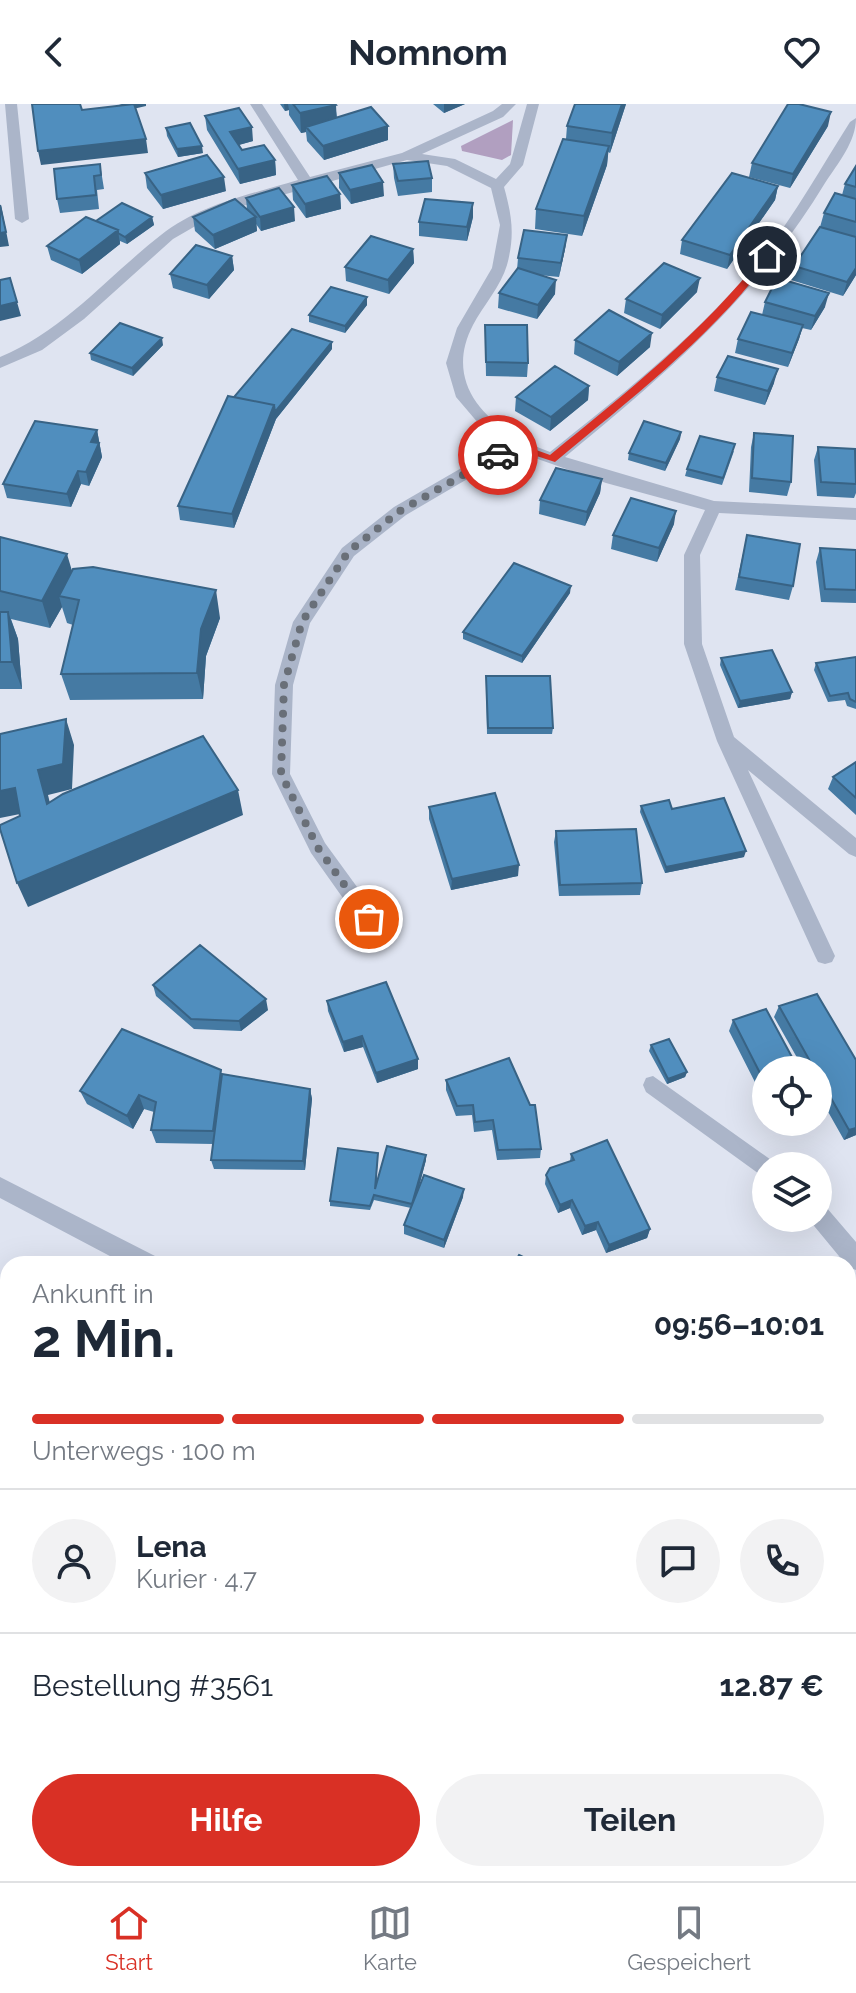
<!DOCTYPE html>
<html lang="de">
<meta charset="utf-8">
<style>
:root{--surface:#fff;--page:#f2f2f3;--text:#1f2937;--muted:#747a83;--line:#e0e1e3;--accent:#d93025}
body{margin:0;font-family:Raleway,sans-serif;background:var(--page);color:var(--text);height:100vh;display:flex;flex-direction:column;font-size:30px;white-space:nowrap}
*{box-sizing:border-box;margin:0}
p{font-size:26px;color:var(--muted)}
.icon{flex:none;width:44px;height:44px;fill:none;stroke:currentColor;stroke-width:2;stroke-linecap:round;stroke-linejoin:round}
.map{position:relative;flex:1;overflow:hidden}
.details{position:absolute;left:0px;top:1152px;width:856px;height:626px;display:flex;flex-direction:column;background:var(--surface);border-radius:24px 24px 0 0;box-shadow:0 8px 32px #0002}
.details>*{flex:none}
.tools{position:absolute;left:752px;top:952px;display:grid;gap:16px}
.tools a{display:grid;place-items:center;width:80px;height:80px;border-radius:50%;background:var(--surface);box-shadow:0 8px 32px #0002;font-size:40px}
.pin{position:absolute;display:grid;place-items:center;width:68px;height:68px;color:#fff;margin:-34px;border:4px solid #fff;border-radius:50%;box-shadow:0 2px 8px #0007}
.courier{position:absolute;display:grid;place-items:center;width:80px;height:80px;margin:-40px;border:6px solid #d93025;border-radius:50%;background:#fff;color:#222;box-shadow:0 2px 10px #0007}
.overview em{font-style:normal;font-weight:700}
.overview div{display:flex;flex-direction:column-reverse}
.overview{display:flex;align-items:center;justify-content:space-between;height:136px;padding:0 32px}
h1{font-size:52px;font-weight:700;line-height:60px}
.bar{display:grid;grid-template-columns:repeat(4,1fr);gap:12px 8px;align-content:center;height:96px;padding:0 32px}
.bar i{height:10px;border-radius:6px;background:var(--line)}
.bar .current{background:var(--accent)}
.bar p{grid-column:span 4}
.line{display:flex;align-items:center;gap:20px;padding:0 32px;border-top:2px solid var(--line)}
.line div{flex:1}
.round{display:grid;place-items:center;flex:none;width:84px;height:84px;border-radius:42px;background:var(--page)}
.cta{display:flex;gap:16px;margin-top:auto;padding:16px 32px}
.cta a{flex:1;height:92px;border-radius:48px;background:var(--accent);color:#fff;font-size:32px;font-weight:700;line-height:92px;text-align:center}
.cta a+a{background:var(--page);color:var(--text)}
header{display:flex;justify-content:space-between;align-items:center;height:104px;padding:0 32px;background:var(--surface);font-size:36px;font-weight:700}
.dock{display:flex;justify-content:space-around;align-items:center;height:112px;border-top:2px solid var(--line);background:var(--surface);font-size:22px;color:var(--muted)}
.dock a{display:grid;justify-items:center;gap:4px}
.dock .current{color:var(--accent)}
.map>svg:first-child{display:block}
</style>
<header><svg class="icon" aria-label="back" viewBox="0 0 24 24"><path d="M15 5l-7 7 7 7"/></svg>Nomnom<svg class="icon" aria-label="heart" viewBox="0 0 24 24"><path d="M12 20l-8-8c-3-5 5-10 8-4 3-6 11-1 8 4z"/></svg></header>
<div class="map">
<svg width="856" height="1777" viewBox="0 0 856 1777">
<rect width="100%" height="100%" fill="#dfe4f1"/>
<path fill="#b19fc0" d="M513,16l-2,35 -9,5 -40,-9 -1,-5z"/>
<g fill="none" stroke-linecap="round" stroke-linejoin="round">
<path fill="#abb5c9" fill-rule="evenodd" d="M5,0h12l12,115 -7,4 -7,-4z
M250,0h12l48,73 92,-24 91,-42 9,-7h14l-13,13 -81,37 33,5 41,20 14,-15 17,-60h12l-16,61 -19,22c8,29 11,48 3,78 -6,21 -24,41 -34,60 -33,63 22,108 77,127 69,-55 139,-110 197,-177 40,-46 70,-101 103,-153l6,-4c0,24 -18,45 -31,65 -69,114 -158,190 -260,274l149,44 142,7v12l-137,-7 -19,42 2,89 32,93 122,101v19l-7,-3 -101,-84 87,186 -3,6 -7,2 -7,-2 -3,-6 -98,-215 -33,-97v-89l21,-45 -99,-27 -91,-32 -109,64 -52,41 -44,67 -17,62 -3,89 35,69 51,70 3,6 -3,6h-14l-51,-72 -39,-79 3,-89 18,-63 49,-74 52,-41 109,-63 -24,-20 -23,-27 -10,-34 11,-35 35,-60 8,-43 -9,-37 -44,-22 -40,-6 -189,53 -45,26 -89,80 -42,31 -42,18v-11c65,-27 107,-80 161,-122 39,-31 91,-41 137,-55z
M653,972l121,86 1,4h-9v13l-120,-87 -3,-7 3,-7z
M0,1073l155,79 3,8h-33l-125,-66z
M818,1100l8,3 30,35v28l-8,-3 -38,-46 -1,-3h9z
M0,1395l8,2v24l-8,-2z
M373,1770h28l2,7h-28z"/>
</g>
<path fill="#457aa3" d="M280,0h55l2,14 51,22 -64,20 -17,-19 -1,-9 -5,1 -12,-18v-5l-4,1z
M433,0h32l-21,9z
M626,0l-16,49 -2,-1 -1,13 -25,71 -47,-7 1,-20 30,-70 1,-13z
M205,12l48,25 -15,4 4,5 33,10 1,15 -36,9 -33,-54z
M828,22l-38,62 -41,-11 3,-14z
M166,24l37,25 -25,4 -11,-21z
M100,60l4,25 -7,1 2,19 -39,4 -3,-14z
M393,60l39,14v14l-34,4 -4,-18z
M856,62v109l-13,21 -52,-16 3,-14 26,-39 4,-14 18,-18 3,-11z
M145,69l81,18 -63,18 -16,-21z
M339,69l45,23 -33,8 -12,-16z
M292,81l48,9 1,15 -35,9 -13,-18z
M778,82l-3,14 -48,69 -47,-15 2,-14z
M246,94l49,23 -34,10 -5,-7 1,7 -42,18 -20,-18 -2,-14 54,-7z
M473,99v14l-6,24 -48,-5v-14z
M152,113l2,8 -27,19 -7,-3v3l-38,30 -31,-14 -4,-14z
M567,131l-2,14 -6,28 -20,-2 16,19 -18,25 -39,-11 1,-15 18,-23 1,-12z
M413,145l1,14 -25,31 -43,-13 -1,-14z
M232,152l2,14 -25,29 -36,-11 -3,-14z
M697,188l-37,37 -36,-16 2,-14z
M367,193v8l-22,28 -36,-11v-7z
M765,198l60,5 -14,23 -9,-2 -3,11 -11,28 -53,-14 3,-14 24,-24z
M485,221l43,38 -1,14 -41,-1z
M575,236l75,7 -33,29 -43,-22z
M163,241l-30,31 -42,-16 -1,-7z
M332,245l-56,70 -42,109 -54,-8 -2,-14 56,-109z
M717,273l57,6 -9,22 -51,-14z
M589,282l-1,14 -38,31 -35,-20 1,-14z
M97,326l5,27 -13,29 -8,-2 -10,23 -64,-9 -4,-14z
M681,328l-1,7 -15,32 -37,-11 1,-7z
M754,329l37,49 -4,14 -38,-4 2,-45z
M818,343l38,11v35l-2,5 -37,-2 -3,-36z
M734,347l-12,34 -37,-9 2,-7z
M602,375l-2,14 -15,33 -46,-12 1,-14z
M674,420l-17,38 -46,-13 2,-14z
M0,433l72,34 148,47 -14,38 -3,43 -133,1 -9,-26 12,-49 -6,-2 -5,-16 -12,21 -39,-9 7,20 4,50h-22z
M820,444l36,2v53l-35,-1 -5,-40z
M744,445l49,37 -4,14 -54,-10z
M570,489l-48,70 -59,-24v-7z
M856,553v52l-9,-3 -2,-6 -17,2 -14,-32 2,-7z
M721,554l71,34 -2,7 -52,9 -18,-43z
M486,579l67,45 -1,6h-65z
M856,658v53l-28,-26 5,-12z
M641,702l31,3 72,48 -79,16 -25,-61z
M429,703l89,69 -67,14 -22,-71z
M556,727l86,52 -2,12 -81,1 -5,-54z
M153,881l115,25 -27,21 -47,-2 -38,-33z
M817,890l39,66v75l-12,5 -26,-46v-24h-14l-30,-53 5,-11z
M327,897l91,58v10l-41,14 -14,-36 -19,5 -16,-41z
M733,916l33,50v25l-4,1 -33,-65z
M651,941l36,27 -2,5 -18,7 -18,-33z
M222,970l88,15 2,10 -7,71 -91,-1 -3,-9 2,-16 -57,-1 -5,-13 3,-18 -10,-3 -11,20 -46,-25 -7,-13z
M446,976l95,69 -1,9 -43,2 -5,-30 -18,2 -2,-17 -16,1 -10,-26z
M571,1050l79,75 -3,9 -41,15 -10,-23 -14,5 -12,-27 -12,5 -13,-29 1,-9 24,-14z
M378,1053l-2,29 50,-26 -8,30 45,7 -19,51 -40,-14v-9l7,-17 -37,-8 -4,10 -40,-4v-5z
M856,1429v35l-8,-18v-13z"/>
<path fill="#386385" d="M122,0h24v2l-26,6 -1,-7z
M284,0h4l1,6 -4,1z
M444,0h21l-21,9z
M622,0h4l-16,49 2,-20z
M336,1l1,20 -31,2v5l-5,1 -1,-20z
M831,8l-3,14 -38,62 3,-14z
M388,22v14l-64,20 -1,-14z
M252,23l1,14 -21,6 -2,-15z
M146,35l2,14 -107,12 -3,-14z
M202,42l1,7 -25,4 -1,-8z
M609,42l-2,19 -25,71 2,-20z
M275,56l1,15 -36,9 -2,-15z
M224,73l2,14 -63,18 -2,-14z
M383,78l1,14 -33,8 -1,-14z
M778,82l-3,14 -48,69 3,-14z
M340,90l1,15 -35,9 -1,-14z
M473,99v14l-6,24v-14z
M1,101l8,41 -9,1v-14z
M294,103l1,14 -34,10 -1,-14z
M152,113l2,8 -27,19 -2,-7z
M256,113l1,14 -42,18 -2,-14z
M118,126l2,14 -38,30 -3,-14z
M567,131l-2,14 -6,28 2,-14z
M413,145l1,14 -25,31 -1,-14z
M232,152l2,14 -25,29 -2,-14z
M856,164v7l-13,21 4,-14z
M700,174l-3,14 -37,37 2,-14z
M556,176l-1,14 -18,25 1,-14z
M829,189l-4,14 -14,23 4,-14z
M367,193v8l-22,28v-7z
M17,198l4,14 -21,5v-15z
M803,221l-4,14 -11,28 4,-14z
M652,229l-2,14 -33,29 2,-14z
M162,234l1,7 -30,31 -1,-8z
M332,238v7l-56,70 -42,109 -2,-14 42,-109z
M778,265l-4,14 -9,22 3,-14z
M589,282l-1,14 -38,31 1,-14z
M97,326l5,27 -13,29 -3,-14 5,-30z
M681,328l-1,7 -15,32 1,-8z
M78,367l3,13 -10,23 -4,-13z
M602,375l-2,14 -15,33 2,-14z
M676,407l-2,13 -17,38 2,-14z
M67,450l8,27 -16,15 3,11 -12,21 -8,-27z
M571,482l-1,7 -48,70v-7z
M216,486l4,28 -14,38 -3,43 -6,-26 4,-44z
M8,508l10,27 4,50 -10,-27z
M792,588l-2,7 -52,9 2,-7z
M66,615l8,26 -2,44 -24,6 8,33 -9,-24 -9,-34z
M15,684l10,25 -25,5v-27z
M238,686l5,25 -215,92 -11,-24z
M746,747l-2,6 -79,16 1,-6z
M519,761l-1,11 -67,14 1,-11z
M266,895l2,11 -27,21 -2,-10z
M362,932l1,11 -19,5 -1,-10z
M418,955v10l-41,14 -1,-10z
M687,968l-2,5 -18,7 1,-5z
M310,985l2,10 -7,71 -2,-9z
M139,991l5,14 -11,20 -6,-13z
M856,1024v7l-12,5 5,-10z
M426,1051v5l-13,49 -1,-5z
M464,1085l-1,8 -19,51v-8z
M572,1096l-2,8 -12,5 2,-8z
M598,1118l-2,8 -14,5 3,-9z
M650,1125l-3,9 -41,15 3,-8z
M8,1762v6l-8,9v-7z
M240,1770h4l5,7h-4z"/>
<path fill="#508ebe" stroke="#386385" stroke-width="2" d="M32,0h48l2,6 52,-6 12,35 -108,12z
M293,0h42l1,1 -36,8z
M575,0h47l-10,29 -45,-7z
M788,0h11l32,8 -38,62 -41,-11z
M371,3l17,19 -65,20 -17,-19z
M239,4l13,19 -22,5 12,18 22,-5 11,15 -37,9 -33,-53z
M190,19l12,23 -25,3 -11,-21z
M563,35l46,7 -25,70 -48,-7z
M207,51l17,22 -63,18 -16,-22z
M428,57l4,17 -34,3 -5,-17z
M100,60l1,11 -7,1 2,19 -39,4 -3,-30z
M372,61l11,17 -33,8 -11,-17z
M856,62v21l-11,-3z
M732,69l46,13 -48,69 -48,-15z
M327,72l13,18 -35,10 -13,-19z
M279,84l15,19 -34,10 -14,-19z
M835,89l21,6v23l-32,-9z
M235,95l21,18 -43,18 -20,-18z
M425,95l48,4 -6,24 -48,-5z
M122,99l30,14 -27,20 -7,-4v-3l-22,-9z
M0,101l6,27 -6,1z
M86,113l32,13 -39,30 -32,-14z
M820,123l36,10v31l-9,14 -53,-16z
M524,126l43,5 -6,28 -43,-5z
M371,132l42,13 -25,31 -43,-13z
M196,141l36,11 -25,29 -37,-11z
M664,159l36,15 -38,37 -36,-16z
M518,164l38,12 -18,25 -39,-12z
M10,174l7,24 -17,4v-26z
M777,174l52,15 -14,23 -50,-14z
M331,183l36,10 -22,29 -36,-11z
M609,206l43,23 -33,29 -44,-22z
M751,208l52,13 -11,28 -54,-14z
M120,219l42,15 -30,30 -42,-15z
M485,221h42l1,38 -42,-1z
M292,225l40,13 -57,70 -1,-7 -40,-8z
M728,252l50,13 -10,22 -51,-14z
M555,262l34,20 -38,31 -35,-20z
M228,292l46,9 -42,109 -54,-8z
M35,317l62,9 -6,12 8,1 -13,29 -8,-1 -11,23 -64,-10z
M644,317l37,11 -15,31 -37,-10z
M754,329l39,3 -2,46 -39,-4z
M700,332l35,8 -12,34 -36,-9z
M818,343l37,2 1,35 -35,-2z
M556,364l46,11 -15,33 -47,-12z
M631,394l45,13 -17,37 -46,-13z
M747,431l53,9 -7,42 -54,-9z
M0,433l67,17 -25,47 -42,-10z
M820,444l36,2v40l-31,-1z
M514,459l57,23 -49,70 -59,-24z
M93,463l123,23 -15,39 -4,44 -136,1 18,-74 -20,-4 14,-27z
M0,508h8l4,50h-12z
M772,546l20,42 -52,9 -19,-43z
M856,553v45l-6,-3 -2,-6 -18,3 -14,-33z
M486,572h64l3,52h-65z
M66,615l-3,45 -25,6 9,34 16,-10 140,-58 35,54 -221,93 -17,-54v-4l20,-9 -5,-28 -15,3v-57z
M856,658v36l-23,-21z
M495,689l24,72 -67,14 -23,-72z
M724,694l22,53 -80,16 -25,-61 28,-6 3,9z
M636,725l6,54 -82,2 -4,-54z
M200,841l66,54 -27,22 -48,-2 -38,-34z
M386,878l32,77 -42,14 -14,-37 -19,6 -16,-41z
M817,890l39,66v68l-7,2 -31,-55v-5h-3l-36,-64z
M766,905l33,61h-33v15l-33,-65z
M122,925l99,41 -8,61 -62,-1 5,-28 -17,-7 -12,21 -47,-25z
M669,935l18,33 -19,7 -17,-34z
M509,954l21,47h5l6,44 -43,1 -5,-30 -18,2 -2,-17 -16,1 -11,-26z
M222,970l88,15 -7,72 -92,-1z
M607,1036l43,89 -41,16 -11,-23 -13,4 -13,-26 -12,5 -14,-30 4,-7 24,-8 -3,-6z
M387,1042l39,9 -14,49 -38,-9 -4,11 -40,-5 8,-53 40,5 -3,36z
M424,1071l40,14 -20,51 -40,-15z
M519,1151l18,9h-23z
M848,1169h1l7,13v29l-8,3z
M856,1269v94l-8,4v-95z
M856,1429v16l-6,-14z
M8,1590v172l-8,8v-172z
M848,1624l8,18v47l-8,3z
M156,1770h84l5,7h-96z
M514,1770h85l3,7h-86z"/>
<path fill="#d93025" d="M764,150l8,2c-59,80 -140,142 -217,206l-40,-13 -14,9h-7v-5l20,-11 36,13c76,-62 154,-124 214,-201z"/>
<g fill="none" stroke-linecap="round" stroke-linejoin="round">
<path stroke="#696f78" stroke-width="8" stroke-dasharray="0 14.4" d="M369,815l-51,-71 -37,-74 3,-89 18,-63 46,-70 52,-41 98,-56"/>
</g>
</svg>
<div class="tools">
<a><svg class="icon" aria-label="locate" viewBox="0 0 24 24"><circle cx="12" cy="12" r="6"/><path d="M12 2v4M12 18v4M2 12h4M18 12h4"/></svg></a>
<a><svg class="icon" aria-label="layers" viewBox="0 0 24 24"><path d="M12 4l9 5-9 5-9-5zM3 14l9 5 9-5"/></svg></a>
</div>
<div class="pin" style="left:369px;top:815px;background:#ea580c"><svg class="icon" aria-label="bag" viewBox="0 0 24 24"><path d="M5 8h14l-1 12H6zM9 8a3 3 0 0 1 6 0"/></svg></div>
<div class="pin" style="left:767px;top:152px;background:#1f2937"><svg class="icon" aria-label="home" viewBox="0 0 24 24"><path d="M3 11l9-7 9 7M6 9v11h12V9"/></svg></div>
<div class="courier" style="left:498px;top:351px"><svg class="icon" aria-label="car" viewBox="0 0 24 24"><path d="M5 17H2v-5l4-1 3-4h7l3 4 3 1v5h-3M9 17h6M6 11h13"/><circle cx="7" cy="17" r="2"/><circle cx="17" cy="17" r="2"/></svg></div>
<section class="details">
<div class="overview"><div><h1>2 Min.</h1><p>Ankunft in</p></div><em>09:56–10:01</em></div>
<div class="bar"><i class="current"></i><i class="current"></i><i class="current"></i><i></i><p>Unterwegs · 100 m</p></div>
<div class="line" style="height:144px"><a class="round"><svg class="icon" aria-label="person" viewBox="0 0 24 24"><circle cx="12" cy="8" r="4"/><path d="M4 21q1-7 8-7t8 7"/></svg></a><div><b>Lena</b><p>Kurier · 4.7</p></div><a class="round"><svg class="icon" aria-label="chat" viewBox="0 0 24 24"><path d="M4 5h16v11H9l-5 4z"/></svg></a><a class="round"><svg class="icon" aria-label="phone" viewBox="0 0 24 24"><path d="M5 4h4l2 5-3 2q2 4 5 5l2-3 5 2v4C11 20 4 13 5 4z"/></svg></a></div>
<div class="line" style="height:104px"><div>Bestellung #3561</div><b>12.87 €</b></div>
<div class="cta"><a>Hilfe</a><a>Teilen</a></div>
</section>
</div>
<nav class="dock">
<a class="current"><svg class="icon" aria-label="home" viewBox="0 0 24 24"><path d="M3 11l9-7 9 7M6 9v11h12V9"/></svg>Start</a>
<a><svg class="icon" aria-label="map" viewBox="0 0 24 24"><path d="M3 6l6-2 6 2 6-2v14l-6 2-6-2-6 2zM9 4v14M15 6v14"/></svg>Karte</a>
<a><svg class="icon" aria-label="saved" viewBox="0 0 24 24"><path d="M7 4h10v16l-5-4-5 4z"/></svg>Gespeichert</a>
</nav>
